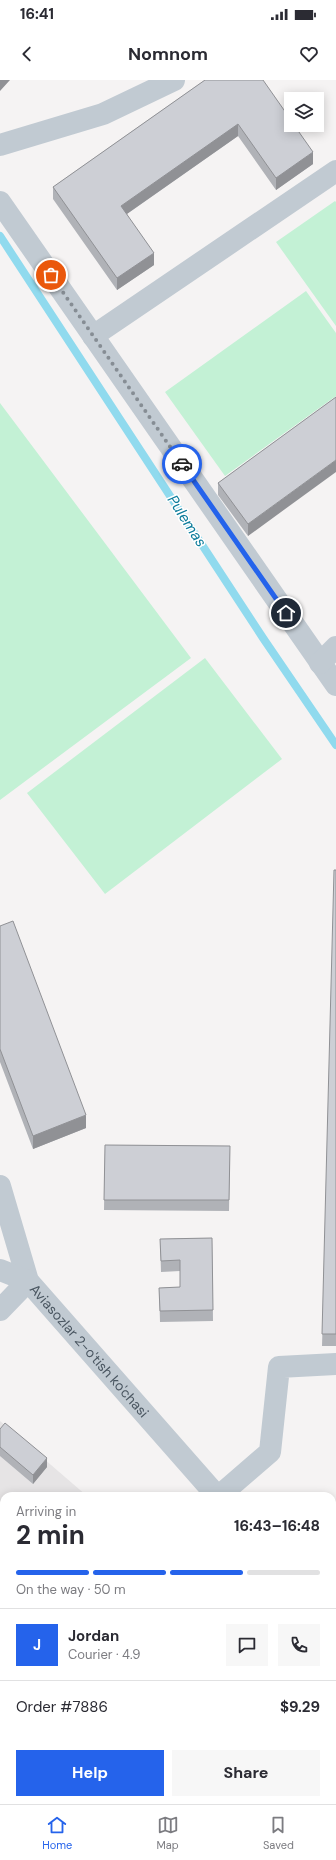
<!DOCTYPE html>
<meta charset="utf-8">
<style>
:root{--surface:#fff;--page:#f7f7f7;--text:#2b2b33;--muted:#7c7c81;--line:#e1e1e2;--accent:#2563eb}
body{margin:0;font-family:"DM Sans",sans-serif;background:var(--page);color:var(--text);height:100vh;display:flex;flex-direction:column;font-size:15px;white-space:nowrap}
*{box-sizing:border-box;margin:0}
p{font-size:13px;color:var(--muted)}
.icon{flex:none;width:22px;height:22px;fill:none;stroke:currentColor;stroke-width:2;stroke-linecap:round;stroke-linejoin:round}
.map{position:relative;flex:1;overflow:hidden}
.panel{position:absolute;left:0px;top:1412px;width:336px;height:312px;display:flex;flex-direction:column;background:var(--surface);border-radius:12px 12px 0 0;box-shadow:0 2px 10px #0003}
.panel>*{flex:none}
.controls{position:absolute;left:284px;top:12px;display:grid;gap:8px}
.controls a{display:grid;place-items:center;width:40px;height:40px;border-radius:0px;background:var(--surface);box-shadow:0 2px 10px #0003;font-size:20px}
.pin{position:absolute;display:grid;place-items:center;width:34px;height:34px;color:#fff;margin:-17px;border:2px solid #fff;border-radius:50%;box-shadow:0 1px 4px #0007}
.courier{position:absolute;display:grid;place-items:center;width:40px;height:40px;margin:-20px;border:3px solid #2563eb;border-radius:50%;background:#fff;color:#222;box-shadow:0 1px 5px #0007}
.summary em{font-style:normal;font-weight:700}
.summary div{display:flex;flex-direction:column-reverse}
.summary{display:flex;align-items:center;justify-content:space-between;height:68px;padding:0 16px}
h1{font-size:26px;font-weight:700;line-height:30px}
.bar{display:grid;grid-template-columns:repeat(4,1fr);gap:6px 4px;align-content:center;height:48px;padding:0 16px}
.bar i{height:5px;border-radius:3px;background:var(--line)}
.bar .active{background:var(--accent)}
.bar p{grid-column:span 4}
.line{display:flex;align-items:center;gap:10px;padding:0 16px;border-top:1px solid var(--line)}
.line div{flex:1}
.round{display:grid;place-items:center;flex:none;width:42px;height:42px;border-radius:0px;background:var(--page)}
.action{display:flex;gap:8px;margin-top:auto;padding:8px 16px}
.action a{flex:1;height:46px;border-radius:0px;background:var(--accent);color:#fff;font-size:16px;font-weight:700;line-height:46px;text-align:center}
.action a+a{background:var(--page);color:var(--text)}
.status{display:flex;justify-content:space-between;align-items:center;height:28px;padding:0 20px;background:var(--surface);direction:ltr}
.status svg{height:11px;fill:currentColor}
header{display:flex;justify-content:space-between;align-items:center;height:52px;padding:0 16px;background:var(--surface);font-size:18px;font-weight:700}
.tabs{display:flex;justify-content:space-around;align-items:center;height:56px;border-top:1px solid var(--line);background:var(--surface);font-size:11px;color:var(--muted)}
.tabs a{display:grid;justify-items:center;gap:2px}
.tabs .active{color:var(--accent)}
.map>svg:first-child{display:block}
</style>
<div class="status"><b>16:41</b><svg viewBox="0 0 49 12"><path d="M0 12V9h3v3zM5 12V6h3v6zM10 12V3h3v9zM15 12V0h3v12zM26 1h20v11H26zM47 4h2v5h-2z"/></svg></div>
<header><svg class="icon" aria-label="back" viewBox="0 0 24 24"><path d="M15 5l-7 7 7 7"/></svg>Nomnom<svg class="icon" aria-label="heart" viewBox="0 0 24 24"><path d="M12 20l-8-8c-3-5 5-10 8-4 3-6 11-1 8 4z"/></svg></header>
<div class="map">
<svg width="336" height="1724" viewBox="0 0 336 1724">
<rect width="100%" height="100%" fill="#f5f3f3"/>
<path fill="#e6e4e5" d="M0,1341l87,75h-83v304h134v4h-138z"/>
<path fill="#c3f1d5" d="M335,121l1,1v124l-60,-84z
M306,211l30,42v63l-111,80 -60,-84z
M0,323l191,255 -191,142z
M205,578l77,101 -177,135 -78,-101z"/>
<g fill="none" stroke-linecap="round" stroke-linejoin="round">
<path stroke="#90daee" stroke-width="8" d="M0,156l263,402 73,107"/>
<g stroke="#c1cad2" stroke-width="22">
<path d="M0,65l103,-31 71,-34"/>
<path d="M0,122l336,483"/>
<path d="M93,256l243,-165"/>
<path d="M320,583l16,-16"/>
<path id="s1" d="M0,1106l28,95 189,215"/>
<path d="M0,1190l28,11 -28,29"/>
<path d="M219,1416l51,-44 9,-85 57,-3"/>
<path d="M220,1724l1,-4"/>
</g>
</g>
<path fill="#b0b2b7" d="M205,0l108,84 -37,26 -38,-54 -111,78 27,51 -37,25 -64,-91v-12z
M336,317l-88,139 -30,-41v-12z
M336,790v476h-14z
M0,846l86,202 -53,21 -33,-87z
M105,1065l125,1 -1,65 -125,-1z
M212,1158l1,83 -53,1 -1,-34 21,-1v-16l-19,1 -1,-33z
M0,1349l47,38 -14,17 -33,-28z
M0,1444l4,4v90l-4,-4z"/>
<path fill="#909195" d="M0,0h10l-10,11z
M238,44v12l-117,82v-12z
M313,72v12l-37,26v-12z
M154,173v12l-37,25v-12z
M336,380v12l-88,64v-12z
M86,1035v13l-53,21v-13z
M47,1378v9l-14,17v-9z
M336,1507v12l-4,4v-12z
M4,1645v8l-4,4v-8z"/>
<path fill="#cdcfd5" stroke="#909195" d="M205,0h58l28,40v5h3l19,27 -37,26 -38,-54 -117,82 33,47 -37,25 -64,-91z
M336,317v63l-88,64 -30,-41z
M334,790h2v464h-14z
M13,841l73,194 -53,21 -33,-87v-123z
M105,1065l125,1 -1,54h-125z
M212,1158l1,72 -53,1 -1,-23 21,-1v-27l-19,1 -1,-22z
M5,1343l42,35 -14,17 -33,-28v-18z
M336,1439v68l-4,4v-68z
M0,1444l4,4v79l-4,-3z
M4,1588v57l-4,4v-57z
M336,1710v14h-14l4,-4h6v-6z"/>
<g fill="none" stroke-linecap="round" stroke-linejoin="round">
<path stroke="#868d94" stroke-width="4" stroke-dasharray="0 7.2" d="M51,195l131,189"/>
<path stroke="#2563eb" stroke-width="5" d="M182,384l104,149"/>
</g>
<g text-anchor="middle" stroke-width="3" stroke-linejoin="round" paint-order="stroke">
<g font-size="14" fill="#4a5661" stroke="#fff">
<text dy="5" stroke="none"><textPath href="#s1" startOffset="192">Aviasozlar 2-o'tish ko'chasi</textPath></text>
</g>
<g font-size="15" font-style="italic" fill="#0c7c9b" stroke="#fff">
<text transform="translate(187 441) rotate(57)" y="5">Pulemas</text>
</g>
</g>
</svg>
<div class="controls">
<a><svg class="icon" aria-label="layers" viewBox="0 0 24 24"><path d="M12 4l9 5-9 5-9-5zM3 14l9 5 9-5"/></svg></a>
</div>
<div class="pin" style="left:51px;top:195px;background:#ea580c"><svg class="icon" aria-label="bag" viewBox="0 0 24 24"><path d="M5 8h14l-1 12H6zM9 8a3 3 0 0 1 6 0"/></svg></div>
<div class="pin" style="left:286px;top:533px;background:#1f2937"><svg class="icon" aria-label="home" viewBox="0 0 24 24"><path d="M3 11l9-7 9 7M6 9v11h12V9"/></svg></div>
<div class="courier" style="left:182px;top:384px"><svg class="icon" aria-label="car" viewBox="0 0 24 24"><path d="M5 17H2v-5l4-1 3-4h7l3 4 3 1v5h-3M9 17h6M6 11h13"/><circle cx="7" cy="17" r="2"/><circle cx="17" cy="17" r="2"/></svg></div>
<section class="panel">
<div class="summary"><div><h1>2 min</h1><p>Arriving in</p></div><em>16:43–16:48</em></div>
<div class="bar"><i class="active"></i><i class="active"></i><i class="active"></i><i></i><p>On the way · 50 m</p></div>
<div class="line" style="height:72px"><b class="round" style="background:var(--accent);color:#fff">J</b><div><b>Jordan</b><p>Courier · 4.9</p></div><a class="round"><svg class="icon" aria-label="chat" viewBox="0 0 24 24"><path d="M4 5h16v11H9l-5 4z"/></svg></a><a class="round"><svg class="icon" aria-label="phone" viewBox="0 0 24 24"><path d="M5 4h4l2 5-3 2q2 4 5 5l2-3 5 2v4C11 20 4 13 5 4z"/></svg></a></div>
<div class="line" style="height:52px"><div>Order #7886</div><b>$9.29</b></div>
<div class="action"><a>Help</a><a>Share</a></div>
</section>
</div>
<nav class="tabs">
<a class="active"><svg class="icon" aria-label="home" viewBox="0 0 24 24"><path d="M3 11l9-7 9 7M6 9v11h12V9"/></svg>Home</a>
<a><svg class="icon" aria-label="map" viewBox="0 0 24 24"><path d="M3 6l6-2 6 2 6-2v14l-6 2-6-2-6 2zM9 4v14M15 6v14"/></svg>Map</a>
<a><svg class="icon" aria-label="saved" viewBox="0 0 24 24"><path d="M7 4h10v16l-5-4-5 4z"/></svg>Saved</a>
</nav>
